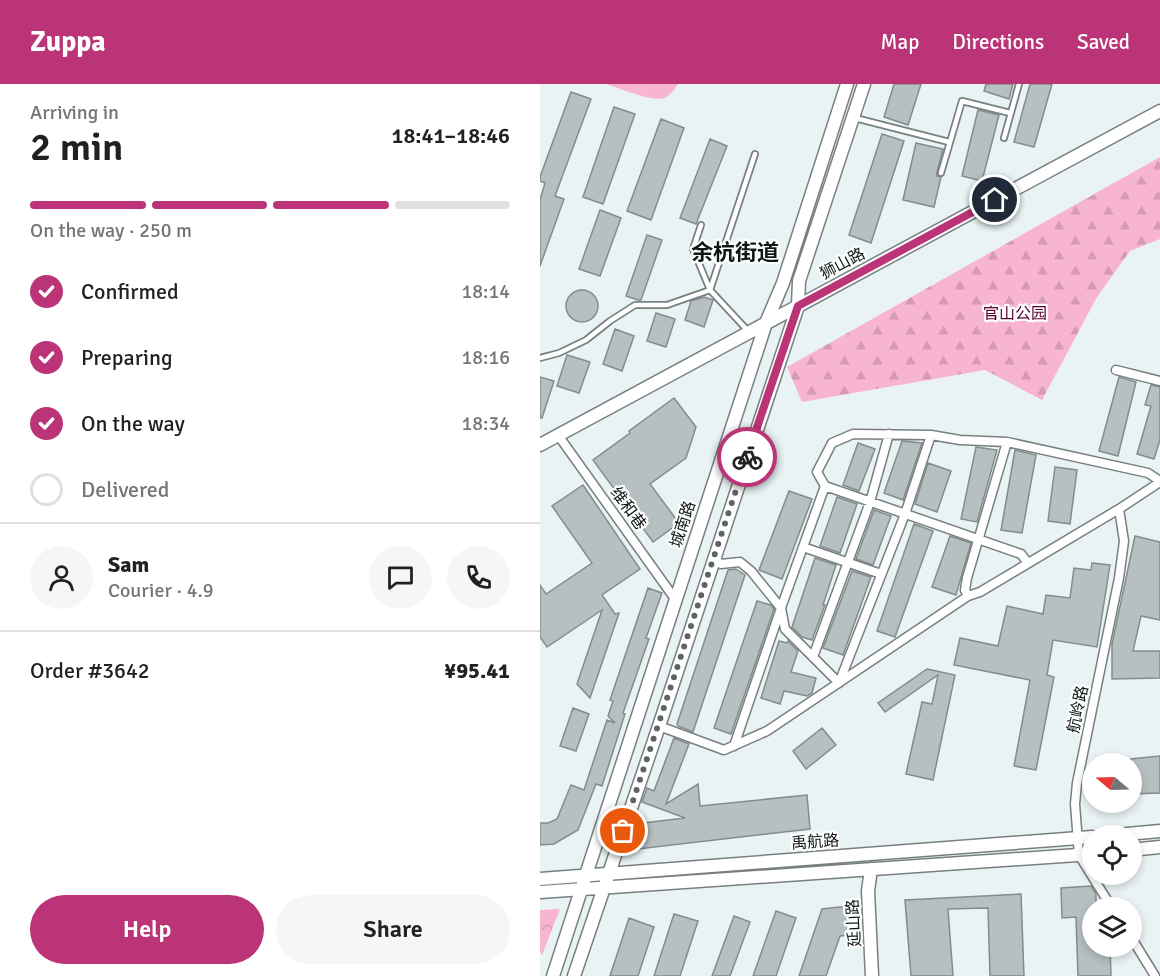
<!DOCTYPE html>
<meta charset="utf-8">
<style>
:root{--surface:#fff;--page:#f6f6f6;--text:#202124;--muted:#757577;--line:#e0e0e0;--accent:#ba3477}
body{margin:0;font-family:Signika,"Noto Sans SC",sans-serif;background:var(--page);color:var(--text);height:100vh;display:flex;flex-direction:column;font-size:22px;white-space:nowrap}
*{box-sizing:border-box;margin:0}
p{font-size:20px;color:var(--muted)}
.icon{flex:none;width:33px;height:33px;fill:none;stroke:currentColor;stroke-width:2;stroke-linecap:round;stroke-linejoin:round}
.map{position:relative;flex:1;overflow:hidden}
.side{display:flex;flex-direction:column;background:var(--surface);width:540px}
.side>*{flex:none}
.needle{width:39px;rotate:289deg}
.buttons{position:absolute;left:542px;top:669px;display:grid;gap:12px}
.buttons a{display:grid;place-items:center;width:60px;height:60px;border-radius:50%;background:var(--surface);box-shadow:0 3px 9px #0003;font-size:30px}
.pin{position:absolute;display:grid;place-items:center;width:51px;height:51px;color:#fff;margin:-26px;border:3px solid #fff;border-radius:50%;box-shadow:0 2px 6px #0007}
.courier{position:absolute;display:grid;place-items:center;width:60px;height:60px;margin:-30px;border:4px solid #ba3477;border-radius:50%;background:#fff;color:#222;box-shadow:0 2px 8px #0007}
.head em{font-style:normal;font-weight:600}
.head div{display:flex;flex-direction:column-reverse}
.head{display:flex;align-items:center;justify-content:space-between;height:102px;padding:0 30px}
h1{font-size:39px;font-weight:600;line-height:45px}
.bar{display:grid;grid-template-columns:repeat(4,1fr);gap:9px 6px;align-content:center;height:72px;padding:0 30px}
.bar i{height:8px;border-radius:4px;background:var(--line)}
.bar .current{background:var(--accent)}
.bar p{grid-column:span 4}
.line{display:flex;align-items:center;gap:15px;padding:0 30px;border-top:2px solid var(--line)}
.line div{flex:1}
.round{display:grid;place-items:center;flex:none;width:63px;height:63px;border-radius:32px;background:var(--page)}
ol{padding:0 30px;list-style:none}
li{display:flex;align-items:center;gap:18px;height:66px}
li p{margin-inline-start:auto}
li .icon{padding:6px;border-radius:50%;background:var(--accent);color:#fff;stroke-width:4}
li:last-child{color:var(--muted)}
li i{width:33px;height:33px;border:3px solid var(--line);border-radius:50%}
.cta{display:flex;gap:12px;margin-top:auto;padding:12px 30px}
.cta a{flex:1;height:69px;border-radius:36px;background:var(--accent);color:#fff;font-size:24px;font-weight:600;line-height:69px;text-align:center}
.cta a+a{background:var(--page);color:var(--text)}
header{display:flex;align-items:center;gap:36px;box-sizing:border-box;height:84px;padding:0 30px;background:var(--accent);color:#fff}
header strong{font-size:28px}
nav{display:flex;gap:33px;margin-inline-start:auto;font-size:21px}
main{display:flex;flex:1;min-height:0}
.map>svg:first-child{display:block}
</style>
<header>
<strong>Zuppa</strong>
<nav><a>Map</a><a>Directions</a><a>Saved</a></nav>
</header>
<main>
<section class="side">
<div class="head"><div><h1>2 min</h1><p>Arriving in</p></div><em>18:41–18:46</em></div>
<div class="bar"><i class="current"></i><i class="current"></i><i class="current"></i><i></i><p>On the way · 250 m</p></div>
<ol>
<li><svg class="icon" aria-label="check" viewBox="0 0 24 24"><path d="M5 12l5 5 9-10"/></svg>Confirmed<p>18:14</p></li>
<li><svg class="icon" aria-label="check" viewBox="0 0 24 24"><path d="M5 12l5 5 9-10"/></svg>Preparing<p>18:16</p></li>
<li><svg class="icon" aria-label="check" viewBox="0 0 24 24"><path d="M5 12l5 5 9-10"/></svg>On the way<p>18:34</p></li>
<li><i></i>Delivered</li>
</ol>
<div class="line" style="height:108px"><a class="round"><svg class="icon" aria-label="person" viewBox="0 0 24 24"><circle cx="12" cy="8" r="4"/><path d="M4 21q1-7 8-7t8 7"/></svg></a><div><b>Sam</b><p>Courier · 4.9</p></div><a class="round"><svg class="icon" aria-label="chat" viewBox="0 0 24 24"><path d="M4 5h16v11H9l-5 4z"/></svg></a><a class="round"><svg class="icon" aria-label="phone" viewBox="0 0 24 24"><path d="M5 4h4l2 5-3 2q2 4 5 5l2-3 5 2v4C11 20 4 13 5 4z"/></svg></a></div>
<div class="line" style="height:78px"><div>Order #3642</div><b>¥95.41</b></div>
<div class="cta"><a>Help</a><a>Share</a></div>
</section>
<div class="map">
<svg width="620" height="892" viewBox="0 0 620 892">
<defs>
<pattern id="forest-firs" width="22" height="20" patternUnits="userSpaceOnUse" patternTransform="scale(1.5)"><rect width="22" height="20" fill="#f8b5cf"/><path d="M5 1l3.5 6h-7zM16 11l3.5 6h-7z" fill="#d49bb1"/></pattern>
<pattern id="park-crowns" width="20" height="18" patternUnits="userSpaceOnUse" patternTransform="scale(1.5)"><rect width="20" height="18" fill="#f8b5cf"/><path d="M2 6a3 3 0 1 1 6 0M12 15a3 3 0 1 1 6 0" fill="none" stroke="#d49bb1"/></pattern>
</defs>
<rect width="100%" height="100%" fill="#eaf3f4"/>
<path fill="#f8b5cf" d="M66,0h72c-3,5 -8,12 -14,14 -14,4 -44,-10 -58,-14z"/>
<path fill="url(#forest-firs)" d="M620,73v82l-30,12 -33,46 -55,103 -57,-30 -183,32 -15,-35z"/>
<path fill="url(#park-crowns)" d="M20,825l-18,46 -2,-3v-42z"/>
<path fill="#b7c0c1" stroke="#838c8d" stroke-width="1.5" d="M354,0h27l-13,41 -24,-8z
M446,0h27l-4,15 -25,-8z
M490,0h22l-18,63 -20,-5z
M31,8l20,7 -36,97 9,3 -24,67v-66l5,-17 -5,-2v-4z
M74,23l21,7 -32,90 -20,-7z
M438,26l21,5 -17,66 -20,-5z
M121,35l23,9 -33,92 -24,-9z
M342,50l22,7 -33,102 -22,-8z
M170,55l17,7 -31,78 -16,-6z
M376,59l27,6 -6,23v4l4,1 -7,30 -31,-7z
M60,126l21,8 -21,58 -21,-7z
M107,151l15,5 -21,60h-3l-12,-4z
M26 222a16 16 0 1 1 32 0a16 16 0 1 1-32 0Z
M164,213l9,3 -9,27 -19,-7 6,-19z
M116,229l19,6 -9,28 -19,-6z
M75,245l19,7 -12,35 -19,-7z
M27,271l23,7 -11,31 -22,-7z
M0,293l14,4 -12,37h-2z
M579,293l17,5 -18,74 -19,-5z
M611,301l9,2v53l-6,19 -17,-5 14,-48 -6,-1z
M134,314l22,29 -10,31 -36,26 29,39 -26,19 -60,-82 37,-27 -1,-2z
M362,357l20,2 -19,57 -19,-7z
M318,359l17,6 -16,42 -16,-6z
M436,363l21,3 -20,72 -16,-3z
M475,366l21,5 -14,78 -21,-3z
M388,379l23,8 -14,41 -22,-8z
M515,383l22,3 -7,54 -22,-3z
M43,401l57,84 -38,26 13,19 4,-1 -29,85 -13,-14 25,-74 -55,37 -7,-10v-52l6,9 46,-31 -40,-57z
M249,407l23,8 -30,80 -23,-9z
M297,413l20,7 -17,49 -20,-7z
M334,426l17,6 -18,49 -17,-6z
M374,440l19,7 -38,106 -18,-6z
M410,452l21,7 -15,52 -24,-8z
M595,452l25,6v78l-19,-4 -8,35h27v27l-48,1v-35z
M275,474l21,7 -13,40h2l-13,35 -10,-3 -10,-10z
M552,479l18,2 -13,82 -44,-7 -6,35 7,2 -18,93 -22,-4 16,-86 -76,-15 6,-27 38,8 9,-40 36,8 3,-19 24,3 4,-30 17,2z
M196,485l9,6 -52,157 -15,-6 -1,-2 51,-154z
M312,487l19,6 -28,78 -20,-7z
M108,504l14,5 -16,45 3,1 -26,74 2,1 -23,72 -6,-2 -18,46 -24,14 -14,1v-22h8l9,-4 14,-34 13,5 23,-70 8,3 -7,-7 5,-15 -3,-1z
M217,517l14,4 3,4 -43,125 -17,-6z
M239,557l8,2 1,-2 10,10 -7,21 25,6 -4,15 -5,3 -23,-5 -4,13 -19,-6z
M387,585l28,6 -22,105 -27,-6 16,-72 10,2 6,-29 -53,37 -7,-9z
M33,624l16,6 -13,37 -16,-5z
M282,644l14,17 -30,24 -13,-18z
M134,654l15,6 -23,60 32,-20 2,22 107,-11 3,34 -172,20 -3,-25 50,-6 -43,-16 5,-14 7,3z
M620,672v37l-29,1v-35z
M551,802l5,8v14h-4v38h18l1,30h-33l-2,-59 -14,1 -1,-30z
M481,810l3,82h-34l-2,-68 -40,1 5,67h-42l-6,-76z
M318,821l3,29 -21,2 -14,40h-27l23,-67z
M236,827l20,7 -20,58h-23z
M134,830l24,7 -18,55h-26z
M194,832l16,6 -20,54h-18z
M89,834l25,9 -16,49h-28z"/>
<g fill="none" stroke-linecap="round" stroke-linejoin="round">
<defs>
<path id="lane" d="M315,34l94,24
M464,54l15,-54
M401,89l21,-72 48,12
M161,141l-8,24 17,41 39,42
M0,274l19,-5 27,-13 24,-19 25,-16h32l43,-15 45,-136"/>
<path id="street" d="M576,286l44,11
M18,351l117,164
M467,358l-47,-2 -29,-5 -78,-1 -21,9 -15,29 8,14 196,68 7,9
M285,402l-44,122 4,21 54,54 66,-169 26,-79
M263,463l78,27
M173,474l8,6 19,-2 11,9 30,37 -47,138
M428,512l-3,-6 2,-12 40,-136 141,31 12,8
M273,573l57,-155 19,-68
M119,642l65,24 43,-19 201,-135 12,-4 139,-83 41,-27
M572,824l-33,-53 -4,-51 2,-21 42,-205 5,-37 -5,-32
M591,853l24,39"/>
<path id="secondary" d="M0,361l620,-334
M566,752l54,-5
M591,766l29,-3
M331,785l-3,22 4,85
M0,795l552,-42
M0,808l552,-38
M13,892l213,-653 17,-40 64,-199
M34,892l85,-250 139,-420 1,-25 65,-197"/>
</defs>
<use href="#lane" stroke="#777f80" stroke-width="8"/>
<use href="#street" stroke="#777f80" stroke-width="11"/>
<use href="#secondary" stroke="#777f80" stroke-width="15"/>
<use href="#lane" stroke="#fff" stroke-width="4.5"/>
<use href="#street" stroke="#fff" stroke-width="8"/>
<use href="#secondary" stroke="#fff" stroke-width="12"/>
</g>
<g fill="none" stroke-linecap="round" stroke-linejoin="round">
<path stroke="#5e6364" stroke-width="6" stroke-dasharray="0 10.8" d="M83,747l124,-374"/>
<path stroke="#ba3477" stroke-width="8" d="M207,373l51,-151 197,-106"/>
</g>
<g text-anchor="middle" stroke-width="4.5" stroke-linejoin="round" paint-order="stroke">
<g font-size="16" fill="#121516" stroke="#fdffff">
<text transform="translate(302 179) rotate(-28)" y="6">狮山路</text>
<text transform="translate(89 424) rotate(54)" y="6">维和巷</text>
<text transform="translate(142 440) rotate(-72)" y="6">城南路</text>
<text transform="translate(537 625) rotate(-78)" y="6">航岭路</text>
<text transform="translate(275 757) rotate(-4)" y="6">禹航路</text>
<text transform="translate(313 839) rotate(-93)" y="6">延山路</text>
</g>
<g font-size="16" fill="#590032" stroke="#fdffff">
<text x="475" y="235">官山公园</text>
</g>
<g font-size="22" font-weight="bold" fill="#121516" stroke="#fdffff">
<text x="195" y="176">余杭街道</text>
</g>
</g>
</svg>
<div class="buttons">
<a><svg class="needle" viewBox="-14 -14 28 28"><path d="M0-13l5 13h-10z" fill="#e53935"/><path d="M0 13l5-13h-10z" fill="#757577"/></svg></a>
<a><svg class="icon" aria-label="locate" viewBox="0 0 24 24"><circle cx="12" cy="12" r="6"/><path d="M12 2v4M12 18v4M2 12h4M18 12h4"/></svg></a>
<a><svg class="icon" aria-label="layers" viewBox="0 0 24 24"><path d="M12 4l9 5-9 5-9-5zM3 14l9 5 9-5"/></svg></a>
</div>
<div class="pin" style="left:83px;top:747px;background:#ea580c"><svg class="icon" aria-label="bag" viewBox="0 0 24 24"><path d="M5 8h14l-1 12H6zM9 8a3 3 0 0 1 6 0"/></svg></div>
<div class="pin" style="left:455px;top:116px;background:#1f2937"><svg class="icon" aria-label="home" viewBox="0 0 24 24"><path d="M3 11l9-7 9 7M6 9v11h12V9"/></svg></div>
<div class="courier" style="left:207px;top:373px"><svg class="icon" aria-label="bike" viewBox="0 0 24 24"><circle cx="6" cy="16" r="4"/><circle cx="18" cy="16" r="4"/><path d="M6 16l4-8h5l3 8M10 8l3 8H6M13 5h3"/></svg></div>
</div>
</main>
